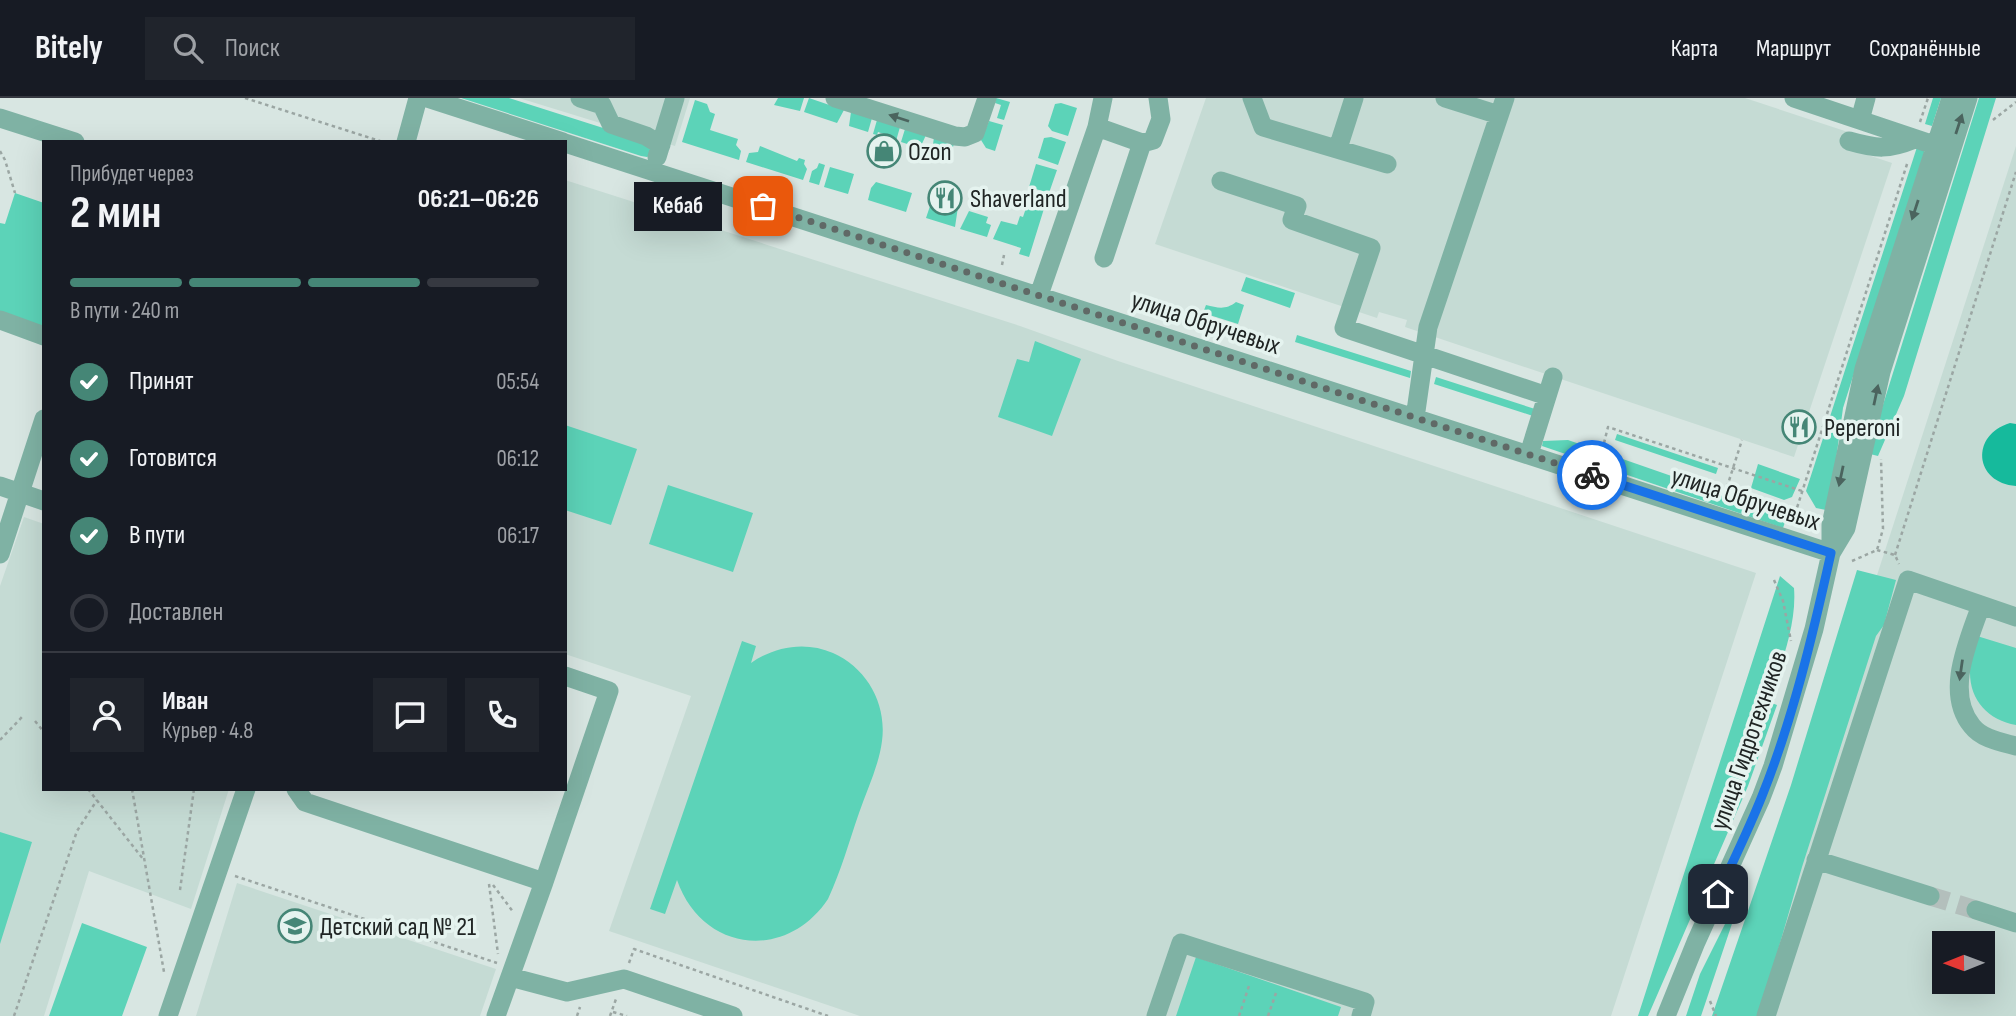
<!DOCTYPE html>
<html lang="ru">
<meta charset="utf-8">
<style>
:root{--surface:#171b24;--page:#20242c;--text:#f1f3f6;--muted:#9ea1a6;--line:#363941;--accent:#458676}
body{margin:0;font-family:"Sofia Sans Condensed",sans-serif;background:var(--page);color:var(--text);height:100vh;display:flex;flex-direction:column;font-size:26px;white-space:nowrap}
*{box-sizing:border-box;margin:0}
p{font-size:23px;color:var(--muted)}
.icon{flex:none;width:38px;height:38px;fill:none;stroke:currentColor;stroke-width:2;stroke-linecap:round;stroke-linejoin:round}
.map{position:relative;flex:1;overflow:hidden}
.sheet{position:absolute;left:42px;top:42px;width:525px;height:651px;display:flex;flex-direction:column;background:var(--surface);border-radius:0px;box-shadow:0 7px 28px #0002}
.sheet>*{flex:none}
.needle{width:46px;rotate:269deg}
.fabs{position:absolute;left:1932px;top:833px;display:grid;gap:14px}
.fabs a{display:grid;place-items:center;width:63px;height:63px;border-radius:0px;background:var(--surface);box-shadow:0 7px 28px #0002;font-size:35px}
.pin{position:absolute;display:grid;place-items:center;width:60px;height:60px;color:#fff;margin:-30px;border-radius:14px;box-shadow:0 4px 10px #0006}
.courier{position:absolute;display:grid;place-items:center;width:70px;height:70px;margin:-35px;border:5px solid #1a73e8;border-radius:50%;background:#fff;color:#222;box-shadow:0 2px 9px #0007}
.bubble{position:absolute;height:49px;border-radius:0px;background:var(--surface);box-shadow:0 7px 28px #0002;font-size:23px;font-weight:700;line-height:49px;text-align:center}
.headline em{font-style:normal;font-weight:700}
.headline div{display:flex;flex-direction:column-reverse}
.headline{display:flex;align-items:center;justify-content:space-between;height:119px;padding:0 28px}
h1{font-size:46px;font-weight:700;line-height:52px}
.bar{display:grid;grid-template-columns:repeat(4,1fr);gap:10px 7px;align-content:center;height:84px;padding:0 28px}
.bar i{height:9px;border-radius:5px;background:var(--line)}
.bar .on{background:var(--accent)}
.bar p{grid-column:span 4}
.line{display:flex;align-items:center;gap:18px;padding:0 28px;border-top:2px solid var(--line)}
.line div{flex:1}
.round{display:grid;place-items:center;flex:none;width:74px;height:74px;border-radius:0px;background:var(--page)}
ol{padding:0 28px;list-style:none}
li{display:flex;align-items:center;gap:21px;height:77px}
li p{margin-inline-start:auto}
li .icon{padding:7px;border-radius:50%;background:var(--accent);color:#fff;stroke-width:4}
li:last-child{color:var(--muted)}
li i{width:38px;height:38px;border:4px solid var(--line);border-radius:50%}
header{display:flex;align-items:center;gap:42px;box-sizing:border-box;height:98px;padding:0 35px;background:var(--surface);border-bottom:2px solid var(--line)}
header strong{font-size:33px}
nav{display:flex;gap:38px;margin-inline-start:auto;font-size:24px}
.search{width:490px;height:63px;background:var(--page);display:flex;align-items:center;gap:18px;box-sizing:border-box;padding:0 24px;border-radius:0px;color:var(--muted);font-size:26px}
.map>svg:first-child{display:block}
</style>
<header>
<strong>Bitely</strong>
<div class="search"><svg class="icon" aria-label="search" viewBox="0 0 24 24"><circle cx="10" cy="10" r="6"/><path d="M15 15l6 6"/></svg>Поиск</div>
<nav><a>Карта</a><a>Маршрут</a><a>Сохранённые</a></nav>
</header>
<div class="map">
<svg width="2016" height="918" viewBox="0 0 2016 918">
<rect width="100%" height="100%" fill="#d8e6e2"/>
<path fill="#c5dbd4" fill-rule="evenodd" d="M519,0h171l-15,48z
M1206,0h539l106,35 -4,15 45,15 -98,294 -389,-130 2,-7 -28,-8 -2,6 -222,-74z
M2016,48v870h-284l148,-450zM1944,845h39v39h-39z
M565,82l455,146 98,35 638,212 -145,443h-751l-251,-85 82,-235 -126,-42z
M24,419l20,7v265h185l-38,120 -102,-38 -45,145h-44v-430z
M237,785l259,86 -16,47h-284z"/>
<path fill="#5cd3b8" d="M461,0h48l135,43 13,10 -10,6 -6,-1z
M778,0h26l-4,13 -26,-6z
M809,0l35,12 -7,13 -33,-11z
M996,0l14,4 -6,18 -7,-2 4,-13 -6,-2z
M1933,0h8l-9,28 -7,-2z
M1979,0h17l-92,298 -26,60 -8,-2 7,-30z
M695,2l12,4 3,8 5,2 -5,16 28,9 -2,6 5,6 -2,9 -57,-18z
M1061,5l16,5 -9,28 -16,-5 -4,-5 7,-22z
M851,14l21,6 -4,14 -19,-6z
M877,22l23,7 -4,14 -5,-2 1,-2 -14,-5 -1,3 -4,-1z
M989,23l14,4 -8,26 -9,-3 -5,-8z
M905,31l21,6 -6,13 -19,-6z
M934,39l20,7 -5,14 -17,-6z
M1051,39l15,5 -8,23 -20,-7 6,-20z
M760,48l37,15 2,-3 6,2 -1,4 3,5 -4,11 -57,-18 3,-9 9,-1z
M1917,49l8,3 -82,258 -10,74 -7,28 -10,-2 -10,-17z
M819,65l6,2 -6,20 -10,-3 3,-11 5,-3z
M1036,66l21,6 -8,23 -20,-6z
M830,69l24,7 -6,20 -24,-7z
M876,84l36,11 -6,19 -38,-12 3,-12z
M15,95l29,10v126l-44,-14v-92l5,1z
M1031,95l16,6 -18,58 -10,-3 2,-6 -28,-9 8,-18 16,4 3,-9 3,1z
M937,103l21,6 -3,20 -29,-9 4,-12 6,-2z
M969,113l19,6 -2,6 5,2 -4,12 -27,-8z
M1246,179l49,16 -5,15 -49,-17z
M1236,204l8,3 -6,19 -35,-11 3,-8c12,3 20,5 30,-3z
M1297,237l114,36 -1,7 -115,-36z
M1035,243l46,18 -29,77 -54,-19 19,-58 12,3z
M1436,279l99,32 -2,7 -99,-32z
M565,327l72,24 -26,76 -46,-15z
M1617,336l101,34 -2,6 -101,-34z
M1568,342l184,64 33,18 -2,6 -241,-82 1,-5z
M1758,366l42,15 -8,18 -8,3 -33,-12z
M668,387l85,28 -20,59 -84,-28z
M1857,472l39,10 -12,45 -8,11 -74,231 -43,149h-47l79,-231z
M1780,478l14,12c3,38 -14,78 -25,114l8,3 -29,81 -100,230h-10z
M1977,538l39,12v77c-28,-5 -47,-25 -46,-55 0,-11 5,-23 7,-34z
M742,543l14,5 -5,17c24,-17 55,-22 82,-10 34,15 54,51 49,88 -3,24 -15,49 -23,72 -10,29 -18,58 -31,86 -42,63 -126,53 -151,-19l-12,34 -15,-5z
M0,734l32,10 -32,102z
M1746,784l-45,134h-15l14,-42z
M82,825l65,24 -25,69h-73z
M1196,859l145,50 -3,9h-162z"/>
<path fill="#16ba9c" d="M2010,325l6,1v62c-42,-3 -46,-51 -6,-63z"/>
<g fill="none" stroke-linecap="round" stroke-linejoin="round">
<path stroke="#b3bfbc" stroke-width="19" stroke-dasharray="19 10" stroke-linecap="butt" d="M1930,798l46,14"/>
<path stroke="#9ba6a3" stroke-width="2.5" stroke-dasharray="3.5 3.5" stroke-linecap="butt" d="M245,0l138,44
M1993,22l23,-18
M1920,24l8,-24
M0,53l5,9 10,33
M1002,167l2,-10
M1604,345l4,-16 194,64
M1727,389l15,-47
M1795,416l113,-353
M1877,452l18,5 4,9
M1895,457l121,-383
M1852,463l25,-11 6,-21 -2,-70
M1774,482l9,21 8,40
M35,623l9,11
M0,642l22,-23
M88,691l55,70
M132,691l32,183
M235,778l262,87
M489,786l9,70
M493,787l21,28
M180,792l14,-101
M629,865l5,-14 194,67
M1710,903l6,15
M613,914l14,4
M14,918l63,-185 20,-31
M577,918l3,-9
M610,918l6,-17
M1239,918l11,-33
M1268,918l8,-23"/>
<path stroke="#7fb2a4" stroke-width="19" d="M427,0l136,44
M580,0l22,7 9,19 35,12 15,9
M835,0l120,38 10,1 10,-4 12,-35
M1252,0l11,29 124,37
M1445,0l54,17
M1794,0l152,51
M0,20l75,24
M1860,22l6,-22
M1097,29l45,16 11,-3 8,-21 -3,-21
M1849,43c28,8 39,9 66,-2
M406,44l12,-44
M565,45l1266,410
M1338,50l16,-50
M657,59l18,-59
M1221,83l76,25 -5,14 79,28 -27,80 203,68
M1104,160l38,-115
M1039,197l58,-168 6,-29
M0,222l44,16
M1415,320l13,-91 77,-229
M1529,356l24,-77
M0,388l44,15
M1831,455l15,-25 35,-156 87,-274
M0,456l44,-135
M1981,507c-12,35 -37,87 -9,121 10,13 29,16 44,20
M296,691l9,13 239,80 65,-191 -44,-15
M1816,762l114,36
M1976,812l40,13
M510,879l57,15 57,-13 109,37
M168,918l78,-227
M496,918l48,-134
M1156,918l25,-73 184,59 -4,14
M1666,918l30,-74 65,-144 12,-32 41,-137 17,-76v-28l33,-156 87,-271
M1766,918l142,-436 108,37"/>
</g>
<defs><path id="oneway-solid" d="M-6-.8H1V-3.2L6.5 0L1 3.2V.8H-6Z" transform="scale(1.75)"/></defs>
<g fill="#4b645e">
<use href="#oneway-solid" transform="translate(899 20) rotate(-162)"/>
<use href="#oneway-solid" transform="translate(1959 26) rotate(-72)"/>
<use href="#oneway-solid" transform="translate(1915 112) rotate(108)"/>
<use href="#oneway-solid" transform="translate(1876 297) rotate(-78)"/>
<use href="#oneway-solid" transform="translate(1841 378) rotate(102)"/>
<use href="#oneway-solid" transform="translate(1961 572) rotate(98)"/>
</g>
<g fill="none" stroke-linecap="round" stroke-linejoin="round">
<path stroke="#606966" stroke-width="7" stroke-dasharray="0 12.6" d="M763,108l829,269"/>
<path stroke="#1a73e8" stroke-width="9" d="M1592,377l239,78c-18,81 -38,166 -69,243 -13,33 -29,65 -44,98"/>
</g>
<defs>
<symbol id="shop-ring" viewBox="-11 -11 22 22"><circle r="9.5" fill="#e5f3ef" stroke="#458676" stroke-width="1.5"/><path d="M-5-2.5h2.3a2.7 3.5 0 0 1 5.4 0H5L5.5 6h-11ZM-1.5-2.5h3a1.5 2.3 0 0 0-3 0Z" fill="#458676"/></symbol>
<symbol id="restaurant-ring" viewBox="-11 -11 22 22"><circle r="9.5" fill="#e5f3ef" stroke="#458676" stroke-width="1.5"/><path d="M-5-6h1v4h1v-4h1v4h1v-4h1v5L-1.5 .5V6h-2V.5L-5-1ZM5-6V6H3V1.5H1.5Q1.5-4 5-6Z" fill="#458676"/></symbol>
<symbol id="school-ring" viewBox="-11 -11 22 22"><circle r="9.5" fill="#e5f3ef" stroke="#458676" stroke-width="1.5"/><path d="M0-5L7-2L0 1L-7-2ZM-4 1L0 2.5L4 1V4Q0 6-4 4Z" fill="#458676"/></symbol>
</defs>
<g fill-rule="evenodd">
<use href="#shop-ring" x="865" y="34" width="38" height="38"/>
<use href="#restaurant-ring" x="926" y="81" width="38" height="38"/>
<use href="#restaurant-ring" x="1780" y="310" width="38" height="38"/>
<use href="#school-ring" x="276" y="809" width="38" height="38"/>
</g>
<g text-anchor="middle" stroke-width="7" stroke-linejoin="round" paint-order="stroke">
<g font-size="26" fill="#202524" stroke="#e5f3ef" text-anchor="start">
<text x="908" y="62">Ozon</text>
<text x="970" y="109">Shaverland</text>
<text x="1824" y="338">Peperoni</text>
<text x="320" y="837">Детский сад № 21</text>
</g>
<g font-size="26" fill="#202524" stroke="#e5f3ef">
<text transform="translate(1206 224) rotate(18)" y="9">улица Обручевых</text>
<text transform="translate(1746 400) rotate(18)" y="9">улица Обручевых</text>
<text transform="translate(1748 642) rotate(-71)" y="9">улица Гидротехников</text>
</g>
</g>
</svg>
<div class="fabs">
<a><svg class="needle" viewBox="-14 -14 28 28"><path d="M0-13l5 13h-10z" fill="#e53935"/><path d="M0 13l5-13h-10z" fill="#9ea1a6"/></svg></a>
</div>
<div class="pin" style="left:763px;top:108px;background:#ea580c"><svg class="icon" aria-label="bag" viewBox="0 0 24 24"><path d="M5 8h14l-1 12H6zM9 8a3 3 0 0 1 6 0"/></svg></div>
<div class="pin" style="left:1718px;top:796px;background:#1f2937"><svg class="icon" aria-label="home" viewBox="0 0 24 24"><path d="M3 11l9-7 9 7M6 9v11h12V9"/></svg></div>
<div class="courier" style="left:1592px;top:377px"><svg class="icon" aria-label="bike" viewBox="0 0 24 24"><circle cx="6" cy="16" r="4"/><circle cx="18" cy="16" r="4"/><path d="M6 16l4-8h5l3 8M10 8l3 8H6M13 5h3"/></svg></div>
<div class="bubble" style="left:634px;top:84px;width:88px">Кебаб</div>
<section class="sheet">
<div class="headline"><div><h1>2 мин</h1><p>Прибудет через</p></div><em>06:21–06:26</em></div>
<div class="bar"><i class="on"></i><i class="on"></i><i class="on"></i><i></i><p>В пути · 240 m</p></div>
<ol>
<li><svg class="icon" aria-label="check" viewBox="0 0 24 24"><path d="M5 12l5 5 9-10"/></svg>Принят<p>05:54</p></li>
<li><svg class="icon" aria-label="check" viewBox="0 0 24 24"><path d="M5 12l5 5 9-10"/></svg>Готовится<p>06:12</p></li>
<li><svg class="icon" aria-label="check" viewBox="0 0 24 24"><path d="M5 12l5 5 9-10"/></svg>В пути<p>06:17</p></li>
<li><i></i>Доставлен</li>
</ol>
<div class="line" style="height:126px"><a class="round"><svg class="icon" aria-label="person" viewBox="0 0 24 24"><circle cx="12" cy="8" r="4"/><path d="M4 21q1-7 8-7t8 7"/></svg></a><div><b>Иван</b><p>Курьер · 4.8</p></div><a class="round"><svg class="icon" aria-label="chat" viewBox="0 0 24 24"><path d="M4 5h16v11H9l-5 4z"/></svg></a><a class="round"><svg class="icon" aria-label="phone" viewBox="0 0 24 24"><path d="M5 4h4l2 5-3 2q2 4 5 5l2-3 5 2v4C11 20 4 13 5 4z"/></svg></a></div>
</section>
</div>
